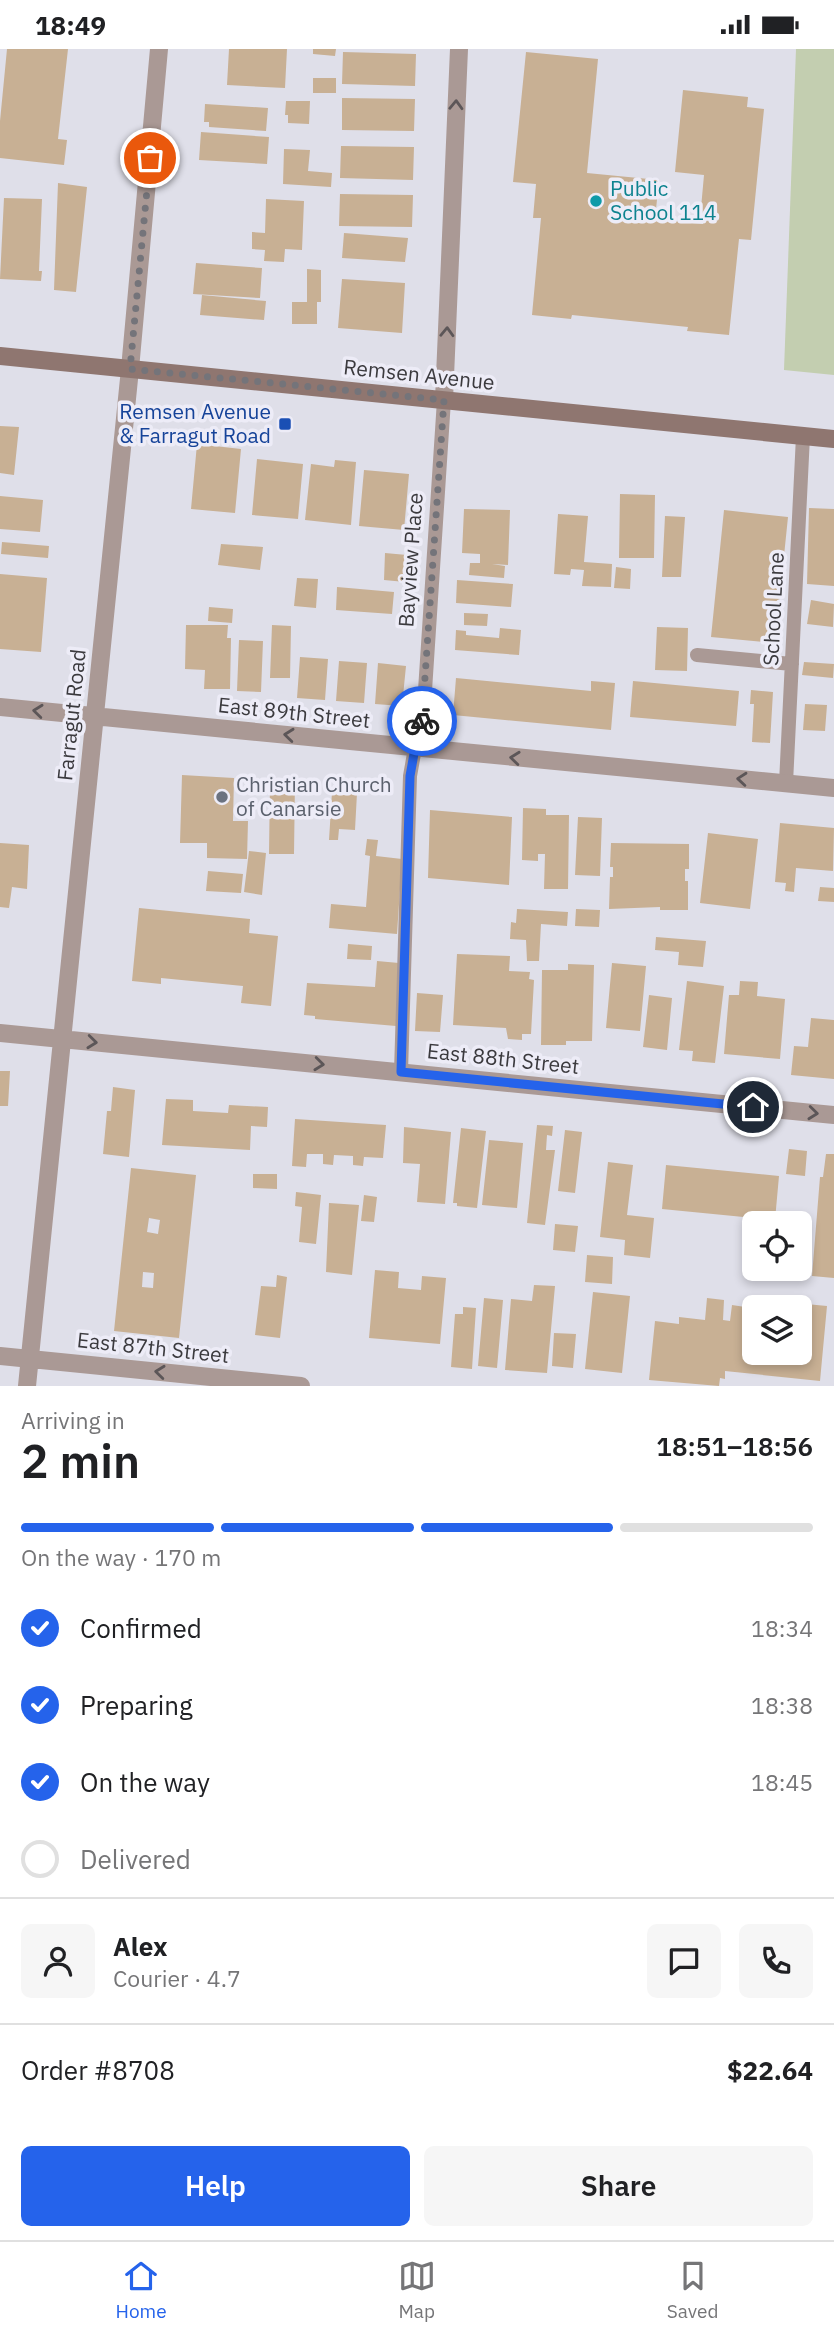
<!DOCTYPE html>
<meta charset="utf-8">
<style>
:root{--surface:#fff;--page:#f6f6f6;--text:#202124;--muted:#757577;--line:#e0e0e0;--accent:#2563eb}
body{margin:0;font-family:"IBM Plex Sans",sans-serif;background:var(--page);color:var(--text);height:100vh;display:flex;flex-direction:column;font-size:26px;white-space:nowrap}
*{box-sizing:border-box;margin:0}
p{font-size:23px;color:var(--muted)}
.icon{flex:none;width:38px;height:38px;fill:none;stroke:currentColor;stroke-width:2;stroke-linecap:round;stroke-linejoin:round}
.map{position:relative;height:1337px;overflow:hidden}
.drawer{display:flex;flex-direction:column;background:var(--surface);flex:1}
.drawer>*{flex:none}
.buttons{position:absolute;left:742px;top:1162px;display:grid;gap:14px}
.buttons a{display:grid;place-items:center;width:70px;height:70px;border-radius:10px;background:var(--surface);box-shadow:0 4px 10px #0003;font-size:35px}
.pin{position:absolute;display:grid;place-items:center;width:60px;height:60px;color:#fff;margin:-30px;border:4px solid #fff;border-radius:50%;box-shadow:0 2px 7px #0007}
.courier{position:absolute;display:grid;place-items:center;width:70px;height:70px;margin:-35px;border:5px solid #2563eb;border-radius:50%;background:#fff;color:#222;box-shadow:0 2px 9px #0007}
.head em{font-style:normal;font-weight:600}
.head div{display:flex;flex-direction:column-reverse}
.head{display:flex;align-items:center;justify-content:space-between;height:119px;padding:0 21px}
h1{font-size:46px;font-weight:600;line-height:52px}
.bar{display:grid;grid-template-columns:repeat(4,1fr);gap:10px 7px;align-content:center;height:84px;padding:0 21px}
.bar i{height:9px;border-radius:5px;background:var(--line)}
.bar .on{background:var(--accent)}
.bar p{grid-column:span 4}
.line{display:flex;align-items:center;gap:18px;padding:0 21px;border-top:2px solid var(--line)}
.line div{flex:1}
.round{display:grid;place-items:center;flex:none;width:74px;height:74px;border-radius:10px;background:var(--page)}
ol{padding:0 21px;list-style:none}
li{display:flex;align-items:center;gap:21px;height:77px}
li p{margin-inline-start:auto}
li .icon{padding:7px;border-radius:50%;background:var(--accent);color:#fff;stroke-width:4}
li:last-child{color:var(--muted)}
li i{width:38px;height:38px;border:4px solid var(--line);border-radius:50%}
.button{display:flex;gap:14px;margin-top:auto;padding:14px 21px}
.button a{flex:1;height:80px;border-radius:10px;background:var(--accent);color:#fff;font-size:28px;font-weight:600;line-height:80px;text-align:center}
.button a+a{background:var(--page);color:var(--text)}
.status{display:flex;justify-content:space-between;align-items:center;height:49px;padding:0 35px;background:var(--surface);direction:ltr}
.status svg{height:19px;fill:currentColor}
.tabs{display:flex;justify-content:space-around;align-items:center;height:98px;border-top:2px solid var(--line);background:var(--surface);font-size:19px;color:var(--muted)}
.tabs a{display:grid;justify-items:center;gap:4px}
.tabs .on{color:var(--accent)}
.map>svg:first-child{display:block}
</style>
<div class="status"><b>18:49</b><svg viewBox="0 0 49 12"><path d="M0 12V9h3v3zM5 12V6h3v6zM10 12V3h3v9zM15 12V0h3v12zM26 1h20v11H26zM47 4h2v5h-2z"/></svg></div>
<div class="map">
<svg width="834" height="1337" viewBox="0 0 834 1337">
<rect width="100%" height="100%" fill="#dfdfe9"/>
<path fill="#c3ceb0" d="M796,0h38v326l-50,-5z"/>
<path fill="#c8b094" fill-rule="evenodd" d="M7,0h61l-10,90 9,1 -3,25 -64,-7v-37z
M229,0h58l-2,39 -58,-3z
M313,0h23l-1,7 -22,-2z
M343,3l73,2 -1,32 -73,-2z
M526,3l72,7 -11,114 72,7 -4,39 48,5v-5h-3l4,-44 -29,-3 8,-82 65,7 -1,10 17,2 -13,131 -12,-1 -10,96 -42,-4 1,-4 -116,-12 -1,4 -39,-4 9,-97h-8l3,-34 -23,-2z
M313,29h23v15h-23z
M342,49l73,1 -1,32 -72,-1z
M286,52h24l-1,23 -21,-1v-8h-3z
M205,55l63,4 -2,23 -57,-4v-5h-5z
M201,83l68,5 -2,27 -68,-4z
M341,97l73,1 -1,33 -73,-2z
M284,100l26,1 -2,21 24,2 -1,14 -48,-3z
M58,134l29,4 -11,105 -22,-2z
M340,145l73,1 -1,32 -73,-1z
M4,149l38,1 -3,72h3l-1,10 -41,-2z
M266,150l38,2 -2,49 -17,-1 -1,13 -20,-1 1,-11 -13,-1v-17l13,1z
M344,184l64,5 -3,24 -63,-4z
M196,214l66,5 -2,30 -67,-4z
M307,220l14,1v32h-4v22h-25v-22h15z
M342,230l63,4 -3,50 -64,-5z
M202,246l64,6 -2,19 -64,-5z
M0,377l19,1 -5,48 -14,-2z
M197,395l44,5 -6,64 -44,-4z
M257,410l46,5 -5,55 -46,-4z
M335,411l21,2 -5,63 -46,-5 6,-56 23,3z
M364,421l45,4 -5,56 -45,-4z
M620,445l35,1 -1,63h-35z
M0,447l43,4 -3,32 -40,-3z
M809,459l25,1v77l-27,-2z
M464,460l46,1 -2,55 -16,-1 13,2 -1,12 -35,-3 1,-12h10v-9l-18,-1z
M724,461l64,7 -13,126 -64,-6z
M558,465l30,2 -4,46 28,2 -1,23 -29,-1 2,-16 -13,-1 -1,6 -16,-1z
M665,467l20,1 -4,60h-19z
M2,493l47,4 -1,12 -47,-4z
M221,495l42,3 -3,23 -42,-5z
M385,504l22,2 -2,27 -21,-2z
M616,518l15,2 -1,20 -16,-1z
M0,525l47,4 -6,74 -41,-3z
M297,529l21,1 -2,29 -22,-2z
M457,531l56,4 -2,23 -55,-4z
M337,538l57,5 -2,22 -56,-4z
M811,551l23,4 -1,23 -26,-3z
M209,558l24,2 -1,14 -24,-2z
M464,564l24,1 -1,12 -23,-1z
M186,576h42l-1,13h4l-1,51h-26l1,-19 -20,-1z
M272,576l19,1 -1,52h-20z
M657,578l31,1 -1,43 -32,-1z
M500,579l21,2 -2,25 -64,-5 1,-20 10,1v4l33,3z
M239,591l24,1 -2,51 -24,-1z
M300,608l28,2 -3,41 -28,-2z
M339,612l28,2 -3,40 -28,-2z
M804,613l30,2 -1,14 -31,-3z
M378,614l28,3 -4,40 -27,-2z
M456,629l135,13v-10l24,2 -4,47 -158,-15z
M633,632l106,10 -3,35 -106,-9z
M751,641l22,2 -3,51 -18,-1 2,-38h-4z
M805,655l22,1 -2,26 -22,-1z
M182,726l52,3 -1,43h15l-1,38 -40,-1v-15h-27z
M270,731h25l-1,74h-25z
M332,743l25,1 -2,37 -16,-1 -1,11h-9z
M523,759l23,1v6h23l-1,74h-24l1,-35h-7v7l-16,-1z
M430,761l82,7 -3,68 -81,-7z
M578,768l24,1 -2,58 -25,-1z
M780,774l54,5 -1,43 -37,-3 -2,24 -9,-1 1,-8 -11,-1z
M708,784l50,6 -8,70 -50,-6z
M367,790l11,1 -2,16 26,3 -5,75 -68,-6 2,-24 35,3 4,-51 -5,-1z
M0,794l29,2 -2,44 -15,-2 -3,21 -9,-1z
M611,794l78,1v25h-4v12h3v29h-28v-3l-51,2 1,-32h3v-10h-3z
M249,802l17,2 -4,42 -18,-3z
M208,822l35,3 -2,19 -35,-2z
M820,838l14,1v14l-16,-1z
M139,859l111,11 -1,14 29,3 -7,70 -30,-3 2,-17 -82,-8v6l-29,-3z
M517,860l51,3 -1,14 -26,-2 -2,37h-12l-1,-21 -16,-1 1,-17 5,1z
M576,860l24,1 -1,17 -24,-1z
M656,888l50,4 -3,26 -25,-2 1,-13 -24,-2z
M348,895l24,2 -1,14 -24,-1z
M457,905l53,2 -1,15 21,1 -1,7 5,1 -3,54h-9v6l-14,-1 -2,-11 -53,-3z
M377,912l22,2 -3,63 -81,-7v-3l-11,-1 3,-32 68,4z
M612,914l34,3 -6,65 -34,-3z
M568,915l26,1 -2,76h-26v4h-25l1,-75h26z
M687,932l37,5 -9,77 -23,-2 1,-10 -14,-1z
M740,932l18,1 -1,14 28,3 -5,60 -56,-5 5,-59h10z
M417,944l26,2 -3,37 -25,-1z
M649,946l23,3 -5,52 -24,-3z
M811,969l23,2v59l-43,-4 3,-29 14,1z
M0,1022h10l-2,35h-8z
M113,1038l22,3 -6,67 -26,-3 4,-43h4z
M166,1050l27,1v11l35,2 1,-8 39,2 -1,20 -16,-1 -1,24 -88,-5z
M295,1070l91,6 -3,33 -19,-1 -1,9 -10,-1v-9l-19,-1 -1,10 -10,-1v-10h-16l-1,13 -14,-1z
M537,1076l16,1 -1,10 -5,-1 -1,15h9l-10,75 -18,-2z
M404,1078l47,5 -6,72 -28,-2 3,-38 -17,-1z
M461,1079l25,3 -9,77 -20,-2v-3h-4z
M565,1081l17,2 -7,61 -17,-2z
M489,1091l34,3 -6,65 -35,-3z
M789,1100l18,2 -2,25 -19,-2z
M826,1105h8v124l-22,-2 8,-99h3z
M608,1113l25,3 -6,50 27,3 -4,40 -26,-3 1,-15 -25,-3z
M666,1116l113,11 -4,44 -113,-11z
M131,1119l65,7 -17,163 -65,-7zM149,1169l11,2 -2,14 -11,-2zM143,1223l11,1 -1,15 -11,-1z
M253,1125h24v15l-24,-1z
M296,1143l25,3 -5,49 -17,-2 3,-35 -7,-1z
M364,1146l13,2 -3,25 -13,-1z
M329,1154l30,2 -7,70 -26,-3z
M555,1175l23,2 -3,26 -22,-2z
M587,1206l26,2 -1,27 -27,-2z
M375,1221l24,2 -1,16 23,2 1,-14 24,2 -6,66 -71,-6z
M277,1226l10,2 -7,61 -25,-3 6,-49 15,1z
M534,1236l21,1 -8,87 -42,-3 6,-71 21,2z
M593,1243l37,4 -8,77 -37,-4z
M484,1249l19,2 -6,68 -19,-2z
M707,1249l17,2 -1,20 7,1 2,-16 13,2v-3l25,1 -1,2h-15v46h46v-45l5,1 1,-5 21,2 -7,75 -95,-10v8l-5,-1 -1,8 -70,-6 6,-59 24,3v-7l26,3z
M463,1258l13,1 -4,61 -21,-2 4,-53h8z
M554,1284l22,1 -3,34 -21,-2z"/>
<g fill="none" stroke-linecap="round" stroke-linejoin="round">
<path stroke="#aa9995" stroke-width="14" d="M697,606l95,9
M786,734l17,-347
M401,1023l9,-296 5,-28 8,-27 21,-321"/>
<path stroke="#aa9995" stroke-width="18" d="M444,351l15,-351
M0,658l834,81
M0,984l834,82
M0,1307l301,30
M27,1337l103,-1017 29,-320"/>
<path stroke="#8f7670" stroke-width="18" d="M0,307l834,83"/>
</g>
<defs><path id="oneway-chevron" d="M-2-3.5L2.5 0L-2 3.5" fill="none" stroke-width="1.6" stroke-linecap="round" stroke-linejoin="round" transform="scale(1.75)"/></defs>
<g stroke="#5c5658">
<use href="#oneway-chevron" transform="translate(456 56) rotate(-88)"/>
<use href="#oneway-chevron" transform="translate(447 283) rotate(-88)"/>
<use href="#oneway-chevron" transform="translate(38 662) rotate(-174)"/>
<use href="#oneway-chevron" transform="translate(289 686) rotate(-174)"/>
<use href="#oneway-chevron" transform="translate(515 709) rotate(-174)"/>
<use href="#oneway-chevron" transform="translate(742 730) rotate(-175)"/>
<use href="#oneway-chevron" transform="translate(92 993) rotate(6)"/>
<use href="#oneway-chevron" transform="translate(319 1015) rotate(6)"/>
<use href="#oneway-chevron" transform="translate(813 1064) rotate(6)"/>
<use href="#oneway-chevron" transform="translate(160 1323) rotate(-174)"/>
</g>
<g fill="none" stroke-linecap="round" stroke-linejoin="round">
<path stroke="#74747a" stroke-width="7" stroke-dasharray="0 12.6" d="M150,109l-20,211 314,31 -22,321"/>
<path stroke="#2563eb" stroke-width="9" d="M422,672l-7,27 -5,28 -9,296 352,35"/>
</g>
<circle fill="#0f9aa8" stroke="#edecf7" stroke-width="2.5" cx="596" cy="152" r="7"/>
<rect fill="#1a4fb4" stroke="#edecf7" stroke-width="2.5" x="278" y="368" width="14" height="14" rx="3.5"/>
<circle fill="#6b7280" stroke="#edecf7" stroke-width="2.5" cx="222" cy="748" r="7"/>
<g text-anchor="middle" stroke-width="7" stroke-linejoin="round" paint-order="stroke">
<g font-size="21" fill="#0d838f" stroke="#edecf7" text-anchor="start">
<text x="610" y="147">Public<tspan x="610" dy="24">School 114</tspan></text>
</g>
<g font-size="21" fill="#3b3a3e" stroke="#edecf7">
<text transform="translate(419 326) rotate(6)" y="7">Remsen Avenue</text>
<text transform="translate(411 511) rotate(-86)" y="7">Bayview Place</text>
<text transform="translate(774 560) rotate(-87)" y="7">School Lane</text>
<text transform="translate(294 664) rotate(6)" y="7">East 89th Street</text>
<text transform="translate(72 666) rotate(-84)" y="7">Farragut Road</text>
<text transform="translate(503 1010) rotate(6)" y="7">East 88th Street</text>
<text transform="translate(153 1299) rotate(6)" y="7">East 87th Street</text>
</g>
<g font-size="21" fill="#164399" stroke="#edecf7" text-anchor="end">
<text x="271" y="370">Remsen Avenue<tspan x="271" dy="24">&amp; Farragut Road</tspan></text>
</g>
<g font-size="21" fill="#5b616d" stroke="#edecf7" text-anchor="start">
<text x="236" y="743">Christian Church<tspan x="236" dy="24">of Canarsie</tspan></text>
</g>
</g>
</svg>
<div class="buttons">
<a><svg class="icon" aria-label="locate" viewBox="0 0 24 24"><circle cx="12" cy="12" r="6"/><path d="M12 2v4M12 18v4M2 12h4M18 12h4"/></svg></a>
<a><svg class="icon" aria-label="layers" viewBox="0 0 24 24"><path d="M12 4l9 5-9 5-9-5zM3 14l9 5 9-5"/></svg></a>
</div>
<div class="pin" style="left:150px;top:109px;background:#ea580c"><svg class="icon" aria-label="bag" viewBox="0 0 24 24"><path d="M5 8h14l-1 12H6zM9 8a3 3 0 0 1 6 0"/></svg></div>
<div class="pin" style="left:753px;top:1058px;background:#1f2937"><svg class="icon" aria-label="home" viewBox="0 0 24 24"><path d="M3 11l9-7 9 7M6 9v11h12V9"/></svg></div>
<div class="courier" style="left:422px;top:672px"><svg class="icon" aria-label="bike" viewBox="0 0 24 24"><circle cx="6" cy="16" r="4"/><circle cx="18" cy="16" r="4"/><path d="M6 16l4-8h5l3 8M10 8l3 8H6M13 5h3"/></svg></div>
</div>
<section class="drawer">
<div class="head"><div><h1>2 min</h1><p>Arriving in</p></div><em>18:51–18:56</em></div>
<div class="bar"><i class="on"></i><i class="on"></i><i class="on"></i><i></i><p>On the way · 170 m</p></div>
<ol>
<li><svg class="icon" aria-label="check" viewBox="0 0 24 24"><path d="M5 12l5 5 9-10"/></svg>Confirmed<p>18:34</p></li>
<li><svg class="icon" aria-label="check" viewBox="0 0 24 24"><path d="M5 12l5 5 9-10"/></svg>Preparing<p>18:38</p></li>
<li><svg class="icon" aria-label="check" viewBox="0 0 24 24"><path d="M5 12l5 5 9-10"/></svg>On the way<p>18:45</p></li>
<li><i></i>Delivered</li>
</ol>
<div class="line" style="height:126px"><a class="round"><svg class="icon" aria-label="person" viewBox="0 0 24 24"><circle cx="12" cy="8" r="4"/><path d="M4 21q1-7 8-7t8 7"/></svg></a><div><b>Alex</b><p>Courier · 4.7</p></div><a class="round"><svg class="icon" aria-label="chat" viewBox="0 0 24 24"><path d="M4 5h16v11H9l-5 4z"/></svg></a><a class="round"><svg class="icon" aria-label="phone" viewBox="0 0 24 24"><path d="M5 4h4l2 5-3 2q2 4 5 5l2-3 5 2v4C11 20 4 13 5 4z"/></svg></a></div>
<div class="line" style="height:91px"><div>Order #8708</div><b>$22.64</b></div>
<div class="button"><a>Help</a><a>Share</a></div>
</section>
<nav class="tabs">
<a class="on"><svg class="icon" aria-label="home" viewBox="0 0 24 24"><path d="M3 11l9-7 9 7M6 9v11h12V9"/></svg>Home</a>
<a><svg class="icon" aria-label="map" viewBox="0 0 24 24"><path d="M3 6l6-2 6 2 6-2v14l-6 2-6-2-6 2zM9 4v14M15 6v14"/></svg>Map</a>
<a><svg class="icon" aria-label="saved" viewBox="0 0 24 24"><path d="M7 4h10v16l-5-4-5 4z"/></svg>Saved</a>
</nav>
